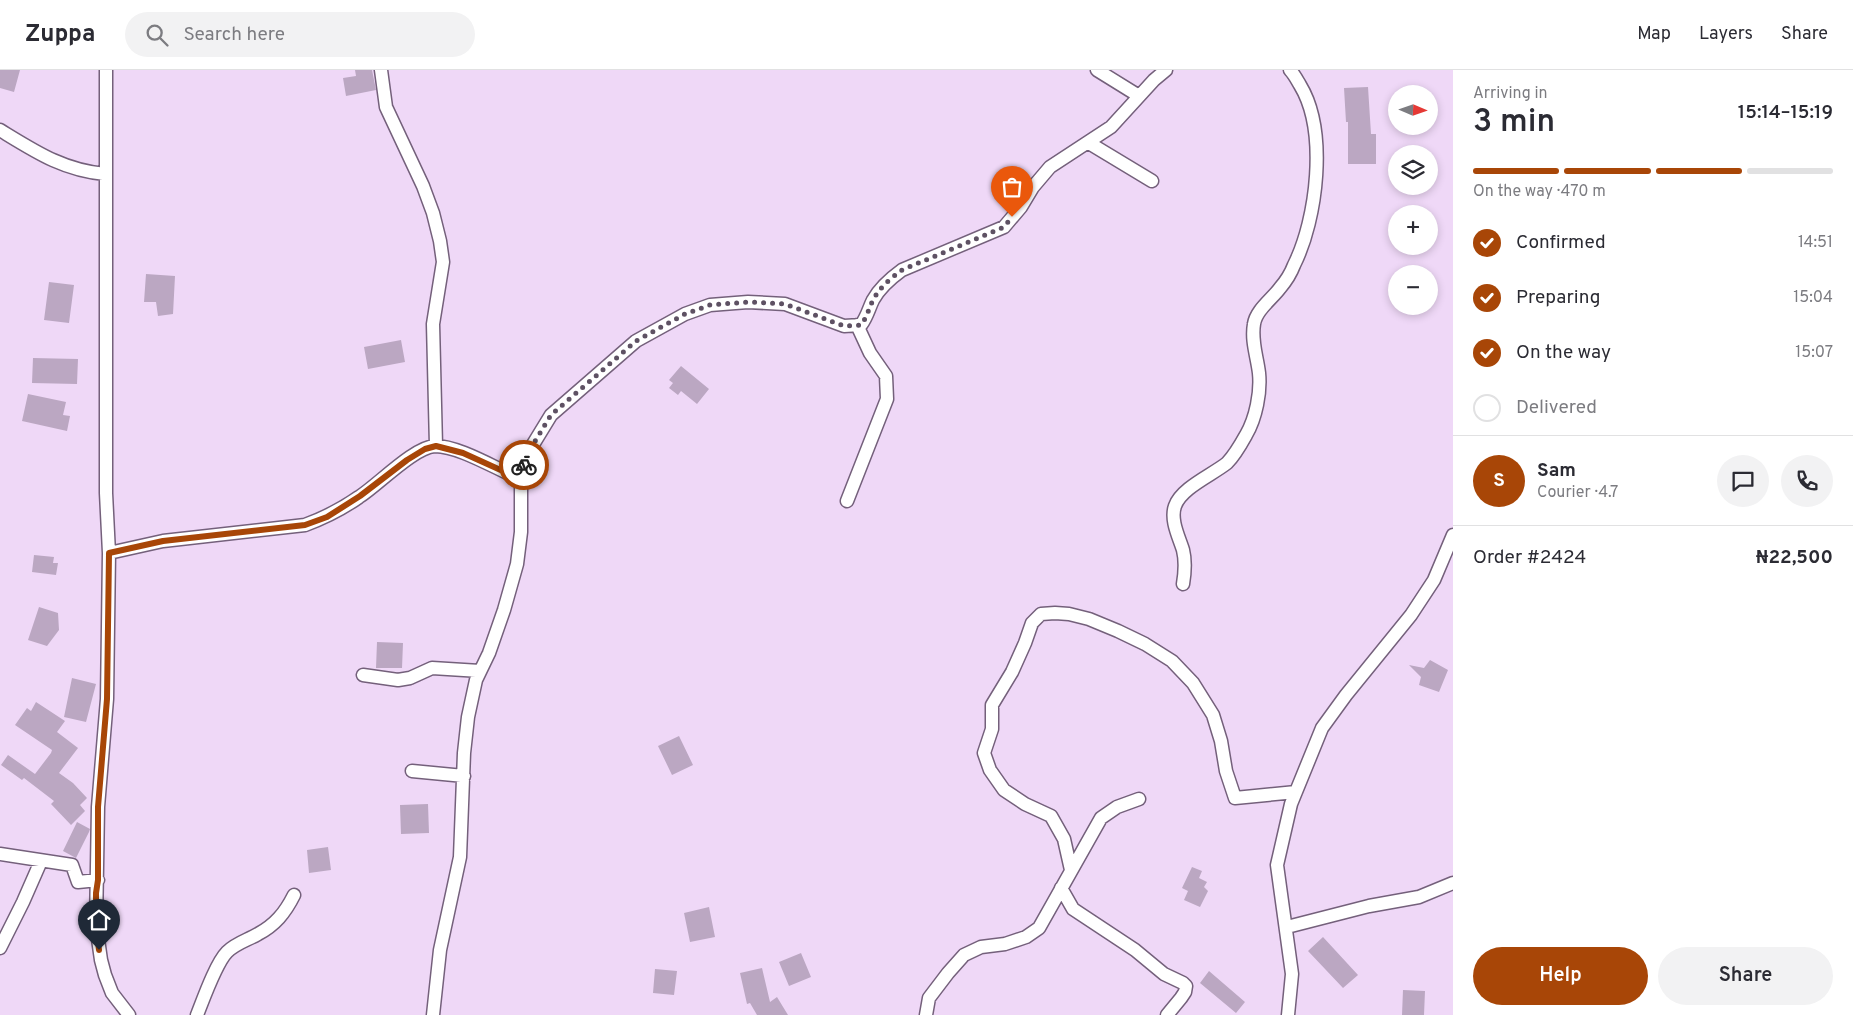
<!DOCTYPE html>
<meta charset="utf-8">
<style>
:root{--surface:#fff;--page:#f2f2f3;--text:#2b2b33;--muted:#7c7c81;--line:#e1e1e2;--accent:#a84607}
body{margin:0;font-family:Overpass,sans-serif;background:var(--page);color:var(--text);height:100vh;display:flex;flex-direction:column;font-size:19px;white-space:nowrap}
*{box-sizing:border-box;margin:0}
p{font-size:16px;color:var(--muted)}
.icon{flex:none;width:28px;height:28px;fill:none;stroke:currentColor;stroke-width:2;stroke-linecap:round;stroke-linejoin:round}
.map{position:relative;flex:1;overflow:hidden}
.sheet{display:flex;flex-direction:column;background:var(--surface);width:400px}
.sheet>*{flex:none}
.needle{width:32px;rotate:92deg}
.buttons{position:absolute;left:1388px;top:15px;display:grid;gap:10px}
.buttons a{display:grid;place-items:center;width:50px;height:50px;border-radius:50%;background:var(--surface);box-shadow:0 2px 8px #0003;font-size:25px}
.pin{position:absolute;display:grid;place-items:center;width:42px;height:42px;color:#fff;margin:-51px -21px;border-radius:50% 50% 50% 0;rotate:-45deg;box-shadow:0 0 5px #0007}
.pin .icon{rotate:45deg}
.courier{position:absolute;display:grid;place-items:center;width:50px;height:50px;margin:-25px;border:4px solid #a84607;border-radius:50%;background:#fff;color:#222;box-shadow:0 1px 6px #0007}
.overview em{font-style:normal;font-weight:600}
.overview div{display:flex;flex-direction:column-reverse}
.overview{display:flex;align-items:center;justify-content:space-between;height:85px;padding:0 20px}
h1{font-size:32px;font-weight:600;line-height:38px}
.bar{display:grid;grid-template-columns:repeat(4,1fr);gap:8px 5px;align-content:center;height:60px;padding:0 20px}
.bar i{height:6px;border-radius:4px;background:var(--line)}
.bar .on{background:var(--accent)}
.bar p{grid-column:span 4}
.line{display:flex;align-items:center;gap:12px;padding:0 20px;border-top:1px solid var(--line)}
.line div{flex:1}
.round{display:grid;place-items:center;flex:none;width:52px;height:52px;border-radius:26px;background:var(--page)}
ol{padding:0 20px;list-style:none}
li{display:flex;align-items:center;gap:15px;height:55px}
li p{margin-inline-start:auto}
li .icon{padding:5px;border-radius:50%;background:var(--accent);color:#fff;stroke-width:4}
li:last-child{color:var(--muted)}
li i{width:28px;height:28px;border:2px solid var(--line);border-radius:50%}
.primary-button{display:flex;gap:10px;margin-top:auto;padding:10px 20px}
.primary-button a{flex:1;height:58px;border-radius:30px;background:var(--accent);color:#fff;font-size:20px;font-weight:600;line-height:58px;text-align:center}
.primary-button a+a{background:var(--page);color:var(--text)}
header{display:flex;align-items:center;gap:30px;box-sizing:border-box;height:70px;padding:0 25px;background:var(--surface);border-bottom:1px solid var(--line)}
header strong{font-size:24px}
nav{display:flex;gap:28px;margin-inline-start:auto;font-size:18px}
.search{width:350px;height:45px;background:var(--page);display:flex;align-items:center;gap:12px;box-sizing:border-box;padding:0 18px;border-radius:28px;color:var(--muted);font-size:19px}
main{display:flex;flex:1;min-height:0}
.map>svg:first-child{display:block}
</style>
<header>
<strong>Zuppa</strong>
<div class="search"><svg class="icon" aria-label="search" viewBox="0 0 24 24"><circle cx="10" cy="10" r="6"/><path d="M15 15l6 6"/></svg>Search here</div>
<nav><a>Map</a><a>Layers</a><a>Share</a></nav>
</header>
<main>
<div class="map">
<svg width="1453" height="945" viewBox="0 0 1453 945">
<rect width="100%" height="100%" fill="#efd8f7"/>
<path fill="#bba7c2" d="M0,0h20l-6,22 -14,-4z
M355,0h17l4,20 -30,6 -3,-18 13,-2z
M1368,17l3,47h5v30h-28v-42h-2l-2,-34z
M146,204l29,2 -2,38 -15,2 -2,-14h-12z
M49,212l25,3 -5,38 -25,-3z
M401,270l4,22 -37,7 -4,-22z
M33,288l45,1 -1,25 -45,-1z
M681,296l28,23 -12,15 -16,-13 -3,4 -9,-7 4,-5 -4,-3z
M28,324l38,8 -3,13 7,1 -3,15 -45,-10z
M34,485l20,2 -1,6h5l-2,12 -24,-3z
M39,537l19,6 1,17 -12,16 -19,-6z
M377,572l26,1 -1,25h-26z
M1430,590l18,10 -9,22 -20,-7 2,-8 -12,-12 15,3z
M72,608l24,6 -10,38 -22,-5z
M36,632l29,19 -8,11 21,16 -19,25 14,10 14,15 -7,7 5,6 -14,14 -20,-21 3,-3 -30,-23 -2,2 -21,-15 7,-10 27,19 16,-21 1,-3 -37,-25 12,-17 4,3z
M679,666l14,29 -21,10 -14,-29z
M428,734l1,29 -28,1 -1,-29z
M77,752l13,7 -1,3 -13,26 -13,-7z
M328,777l3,23 -22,3 -2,-23z
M1192,797l10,4 -3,7 8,4 -3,5 4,4 -8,16 -16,-7 4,-9 -6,-3z
M709,837l6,30 -25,5 -6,-29z
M1323,867l35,38 -15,13 -35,-37z
M801,883l10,24 -22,9 -10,-24z
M762,898l8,34 7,-5 11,18h-31l-7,-12 -3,1 -7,-31z
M655,899l22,2 -3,24 -21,-2z
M1209,901l36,31 -9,11 -36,-30z
M1403,920l22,1 -1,24h-22z"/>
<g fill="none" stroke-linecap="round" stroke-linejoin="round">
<defs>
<path id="minor" d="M106,0v423l3,60 -2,146 -9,108 -2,118 5,35 4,15 7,18 17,22
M381,0l5,37 37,79 10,27 7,28 3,21 -10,62 3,122
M1097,0l42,26
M0,60c36,22 63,40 105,44
M1089,73l63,38
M847,431l40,-102 -1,-23 -16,-23 -13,-28
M109,483l54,-12 142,-16c19,-7 37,-16 54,-28 19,-12 55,-50 76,-51 23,0 58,21 79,30l7,1
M1183,514c2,-12 3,-22 0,-34 -4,-13 -13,-30 -8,-44 6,-18 37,-31 52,-43 7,-7 14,-19 19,-28 10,-17 15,-43 13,-62 -2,-17 -8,-32 -5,-49 2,-14 18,-25 26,-36 6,-7 11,-15 14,-23 23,-46 34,-134 6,-180 -3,-5 -6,-11 -10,-15
M363,605l35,5 12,-2 22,-10 48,3
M412,701l52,5
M0,784l72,11 6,17 20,-2
M1071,800l-7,-31 -13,-23 -26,-12 -21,-14 -14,-20 -6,-17 8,-24v-24l20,-33 13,-29 7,-20 9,-9 14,-1 14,1 20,5 29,12 27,13 27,17 21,22 20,32 8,26 5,30 9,27 61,-6
M1061,818l12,21 62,41 29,24 19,9 3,3 -1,6 -4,6 -14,17
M1287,857l82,-21 50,-9 34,-14
M0,878l23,-46 18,-41
M197,945c6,-15 19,-52 30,-63 9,-9 21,-12 31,-18 17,-9 27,-21 36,-39
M433,945l7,-65 20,-93 4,-104 4,-36 8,-37 13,-27 15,-43 13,-46 4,-32v-55l8,-26 22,-36 85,-74 49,-27 25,-9 38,-3 37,2 59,22 17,-1c6,-8 8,-17 12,-25 7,-13 18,-22 29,-30l102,-43 17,-20 12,-20 17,-20 61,-40 43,-47 12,-10
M926,945l3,-17 19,-25 16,-18 17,-8 24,-3 21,-7 13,-9 62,-110 16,-11 22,-8
M1288,945l4,-41 -15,-109 14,-61 31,-76 24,-33 65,-80 23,-35 19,-45"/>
</defs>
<use href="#minor" stroke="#74607b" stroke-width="15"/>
<use href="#minor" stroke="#fff" stroke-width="12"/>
</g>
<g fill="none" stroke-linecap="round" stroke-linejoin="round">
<path stroke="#5e5163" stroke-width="5" stroke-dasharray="0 9" d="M524,395l5,-14 22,-36 85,-74 49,-27 25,-9 38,-3 37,2 59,22 17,-1c6,-8 8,-17 12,-25 7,-13 18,-22 29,-30l102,-43 8,-10"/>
<path stroke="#a84607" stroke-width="6" d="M99,880l-3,-25v-32l2,-13v-73l9,-108 2,-146 54,-12 142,-16 22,-8 33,-21 47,-36 18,-11 11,-3 27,7 51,23 7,1 3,-12"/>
</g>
</svg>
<div class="buttons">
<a><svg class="needle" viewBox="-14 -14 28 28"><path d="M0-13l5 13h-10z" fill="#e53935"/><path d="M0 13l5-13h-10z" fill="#7c7c81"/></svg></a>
<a><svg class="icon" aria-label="layers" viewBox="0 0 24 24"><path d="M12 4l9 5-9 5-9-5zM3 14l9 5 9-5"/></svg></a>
<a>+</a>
<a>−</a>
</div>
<div class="pin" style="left:1012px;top:147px;background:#ea580c"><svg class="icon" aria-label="bag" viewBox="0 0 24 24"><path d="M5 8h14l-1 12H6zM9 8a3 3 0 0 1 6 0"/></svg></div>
<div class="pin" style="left:99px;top:880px;background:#1f2937"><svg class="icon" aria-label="home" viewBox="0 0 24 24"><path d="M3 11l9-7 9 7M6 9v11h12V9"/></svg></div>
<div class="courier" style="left:524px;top:395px"><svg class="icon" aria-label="bike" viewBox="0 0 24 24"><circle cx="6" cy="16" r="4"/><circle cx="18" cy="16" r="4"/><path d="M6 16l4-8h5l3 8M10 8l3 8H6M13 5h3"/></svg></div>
</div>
<section class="sheet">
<div class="overview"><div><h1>3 min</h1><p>Arriving in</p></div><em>15:14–15:19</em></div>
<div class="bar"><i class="on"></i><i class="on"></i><i class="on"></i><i></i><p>On the way · 470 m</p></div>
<ol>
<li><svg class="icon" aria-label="check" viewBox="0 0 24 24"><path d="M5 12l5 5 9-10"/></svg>Confirmed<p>14:51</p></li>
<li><svg class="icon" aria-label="check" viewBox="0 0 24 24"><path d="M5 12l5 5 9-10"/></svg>Preparing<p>15:04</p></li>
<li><svg class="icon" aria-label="check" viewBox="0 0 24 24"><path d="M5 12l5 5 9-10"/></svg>On the way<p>15:07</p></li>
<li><i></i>Delivered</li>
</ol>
<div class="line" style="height:90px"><b class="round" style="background:var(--accent);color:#fff">S</b><div><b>Sam</b><p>Courier · 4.7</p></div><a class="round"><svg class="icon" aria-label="chat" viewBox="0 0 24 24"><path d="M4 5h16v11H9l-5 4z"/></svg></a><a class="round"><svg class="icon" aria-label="phone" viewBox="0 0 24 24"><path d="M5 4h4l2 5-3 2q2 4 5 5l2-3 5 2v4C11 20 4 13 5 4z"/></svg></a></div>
<div class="line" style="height:65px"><div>Order #2424</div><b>₦22,500</b></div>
<div class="primary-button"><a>Help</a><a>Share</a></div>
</section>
</main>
